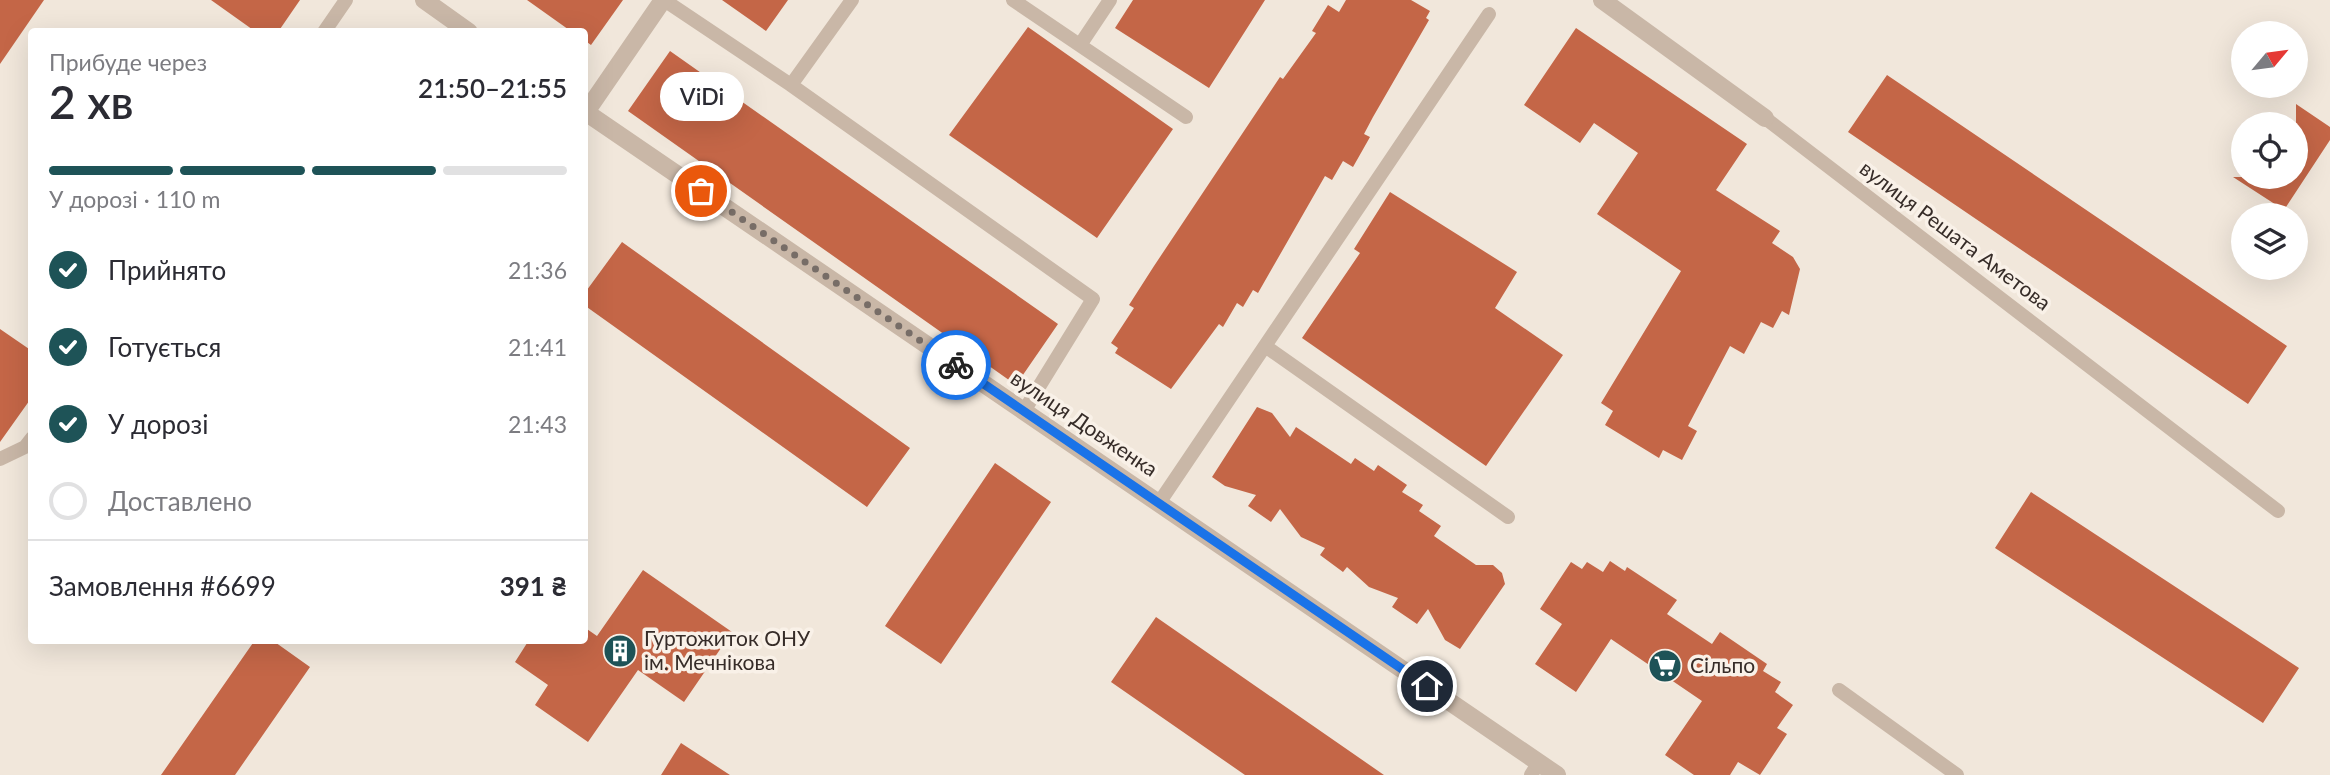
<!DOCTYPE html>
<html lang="uk">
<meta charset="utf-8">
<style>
:root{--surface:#fff;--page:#f7f7f7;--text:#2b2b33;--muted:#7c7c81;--line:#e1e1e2;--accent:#1e5357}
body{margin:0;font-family:Lato,sans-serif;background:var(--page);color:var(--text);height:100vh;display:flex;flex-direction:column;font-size:26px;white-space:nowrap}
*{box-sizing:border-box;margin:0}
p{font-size:23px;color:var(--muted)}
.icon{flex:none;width:38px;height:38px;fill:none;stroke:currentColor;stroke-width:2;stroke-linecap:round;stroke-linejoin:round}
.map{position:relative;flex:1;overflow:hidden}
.sheet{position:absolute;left:28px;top:28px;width:560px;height:616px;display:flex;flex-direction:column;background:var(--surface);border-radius:7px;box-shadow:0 7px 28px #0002}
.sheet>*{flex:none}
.needle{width:46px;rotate:61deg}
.buttons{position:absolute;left:2231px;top:21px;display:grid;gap:14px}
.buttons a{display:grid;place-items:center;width:77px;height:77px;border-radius:50%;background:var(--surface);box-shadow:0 7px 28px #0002;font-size:35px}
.pin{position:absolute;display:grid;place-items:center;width:60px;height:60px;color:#fff;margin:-30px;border:4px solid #fff;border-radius:50%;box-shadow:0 2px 7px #0007}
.courier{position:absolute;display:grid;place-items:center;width:70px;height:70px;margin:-35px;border:5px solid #1a73e8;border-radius:50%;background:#fff;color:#222;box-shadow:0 2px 9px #0007}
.bubble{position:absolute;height:49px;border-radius:24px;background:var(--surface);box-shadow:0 7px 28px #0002;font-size:23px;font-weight:600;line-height:49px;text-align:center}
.head em{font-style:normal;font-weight:600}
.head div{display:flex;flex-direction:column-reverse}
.head{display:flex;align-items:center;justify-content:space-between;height:119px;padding:0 21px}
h1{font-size:46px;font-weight:600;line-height:52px}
.bar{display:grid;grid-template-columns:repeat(4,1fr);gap:10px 7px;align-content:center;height:84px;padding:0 21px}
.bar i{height:9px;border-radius:5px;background:var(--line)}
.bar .on{background:var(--accent)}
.bar p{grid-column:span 4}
.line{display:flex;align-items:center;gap:18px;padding:0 21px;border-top:2px solid var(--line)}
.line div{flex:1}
ol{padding:0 21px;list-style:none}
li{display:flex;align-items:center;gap:21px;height:77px}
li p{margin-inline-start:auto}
li .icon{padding:7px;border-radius:50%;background:var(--accent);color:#fff;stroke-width:4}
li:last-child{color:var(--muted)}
li i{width:38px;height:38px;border:4px solid var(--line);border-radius:50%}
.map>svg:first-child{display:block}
</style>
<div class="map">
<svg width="2330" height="775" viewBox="0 0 2330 775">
<rect width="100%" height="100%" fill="#f1e7db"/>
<path fill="#c46647" d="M0,0h44l-44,64z
M211,0h89l-22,32h-22z
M527,0h96l-32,45 -7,-5v-8h-12z
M722,0h66l-22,31z
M1133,0h132l-56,88 -94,-60z
M1346,0h65l19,11 -4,7 3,2 -56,97 -9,17 6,3 -17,30 -10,-6 -11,19 -7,-4 -67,117 -5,-3 -10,17 -6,-4 -14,24 -4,-3 -48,65 -56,-36 3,-5 -7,-5 23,-35 -5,-3 25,-39 126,-189 3,2 33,-46 -4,-2 16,-26 11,7z
M1028,27l145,102 -76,109 -148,-103z
M1576,28l171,116 -31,46 64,41 -8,12 21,14 7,12 -11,46 -7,-4 -9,17 -12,-6 -17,32 -14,-8 -42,80 9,5 -15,29 -19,-10 -4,8 -54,-33 8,-14 -12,-8 80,-132 -84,-57 41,-61 -44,-30 -14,20 -56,-38z
M670,51l388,273 -42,61 -388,-274z
M1887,75l400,271 -39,58 -400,-272z
M2296,104l34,23v13l-46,70 -51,-33h63z
M1390,192l127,80 -22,36 68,47 -77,111 -184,-128 58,-85 -6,-4z
M622,242l288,206 -43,59 -283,-202v-11z
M0,329l32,22v46l-32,45z
M1257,407l15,6 18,24 6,-10 55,37 4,-6 19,13 4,-6 29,20 -5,7 21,13 -4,6 22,15 -7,10 42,29h17l9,8 3,11 -45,65 -15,-9 -17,-31 -11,15 -25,-17 6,-9 -29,-11 -22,-20 -4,5 -23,-17 5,-7 -24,-11 -21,-28 -9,13 -23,-16 8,-11 -31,-9 -13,-9z
M995,463l56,39 -110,162 -56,-38z
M2031,492l268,176 -36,55 -268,-175z
M1610,561l15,10 2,-4 50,33 -10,14 45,30 8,-12 47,32 -4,7 18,11 -6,10 18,13 -16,23 10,6 -27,41 -22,-13 -8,13h-36l-29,-20 37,-54 -91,-62 -35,53 -41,-28 27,-40 -22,-15 31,-47 11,7 5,-7 16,10z
M643,570l89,62 -48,70 -46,-32 -50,72 -53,-37 13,-20 -33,-23 14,-22h55v-13l13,9z
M1156,617l228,158h-139l-134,-93z
M255,640h17l38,27 -75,108h-74z
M681,743l49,32h-69z"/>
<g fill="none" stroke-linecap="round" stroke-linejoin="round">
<path stroke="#c9b7a7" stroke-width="14" d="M664,0l127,85
M852,0l-61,85 302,214 -69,112
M1013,0l173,117
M324,32l22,-32
M1080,45l30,-45
M1765,118l513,393
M1265,346l243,171
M0,459l25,-12 7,-9
M1159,503l330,-489
M1839,690l118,85
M1531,775l8,-13"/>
<path stroke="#c9b7a7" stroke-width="18" d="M424,0l45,32
M1602,0l163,118
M584,111l973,664
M586,112l77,-112"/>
</g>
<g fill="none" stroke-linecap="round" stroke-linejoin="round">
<path stroke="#776d67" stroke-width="7" stroke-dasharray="0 12.6" d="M701,191l255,174"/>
<path stroke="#1a73e8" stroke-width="9" d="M956,365l471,321"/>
</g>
<defs>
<symbol id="building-disc" viewBox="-11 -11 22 22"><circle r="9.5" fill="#1e5357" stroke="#f9f1e8"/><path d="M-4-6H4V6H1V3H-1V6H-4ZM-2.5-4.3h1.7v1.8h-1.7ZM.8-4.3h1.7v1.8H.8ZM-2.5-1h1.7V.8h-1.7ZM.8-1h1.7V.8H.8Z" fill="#fff"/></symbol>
<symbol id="supermarket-disc" viewBox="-11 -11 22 22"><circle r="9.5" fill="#1e5357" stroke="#f9f1e8"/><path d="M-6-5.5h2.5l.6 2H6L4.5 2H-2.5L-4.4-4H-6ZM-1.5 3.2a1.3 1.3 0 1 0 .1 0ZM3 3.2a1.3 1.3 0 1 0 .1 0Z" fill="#fff"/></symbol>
</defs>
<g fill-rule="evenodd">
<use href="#building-disc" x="601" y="632" width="38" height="38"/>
<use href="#supermarket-disc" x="1646" y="647" width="38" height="38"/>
</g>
<g text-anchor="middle" stroke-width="7" stroke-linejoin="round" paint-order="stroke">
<g font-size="21" fill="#362c28" stroke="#f9f1e8">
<text transform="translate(1955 236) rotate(37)" y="7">вулиця Решата Аметова</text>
<text transform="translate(1084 424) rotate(34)" y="7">вулиця Довженка</text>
</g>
<g font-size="21" fill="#362c28" stroke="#f9f1e8" text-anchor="start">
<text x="644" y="646">Гуртожиток ОНУ<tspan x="644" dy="24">ім. Мечнікова</tspan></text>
<text x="1690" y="673">Сільпо</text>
</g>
</g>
</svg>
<div class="buttons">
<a><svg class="needle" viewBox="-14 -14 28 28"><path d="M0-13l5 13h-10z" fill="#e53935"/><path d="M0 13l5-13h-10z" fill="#7c7c81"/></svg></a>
<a><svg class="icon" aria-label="locate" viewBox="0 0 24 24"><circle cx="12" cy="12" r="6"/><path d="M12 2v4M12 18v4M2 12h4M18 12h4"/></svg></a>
<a><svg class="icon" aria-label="layers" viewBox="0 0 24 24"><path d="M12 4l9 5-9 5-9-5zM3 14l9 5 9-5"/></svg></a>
</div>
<div class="pin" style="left:701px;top:191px;background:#ea580c"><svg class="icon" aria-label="bag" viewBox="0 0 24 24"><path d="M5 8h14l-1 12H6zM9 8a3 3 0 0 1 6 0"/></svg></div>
<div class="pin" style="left:1427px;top:686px;background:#1f2937"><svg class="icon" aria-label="home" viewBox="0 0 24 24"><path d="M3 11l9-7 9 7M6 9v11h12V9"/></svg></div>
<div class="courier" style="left:956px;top:365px"><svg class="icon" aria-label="bike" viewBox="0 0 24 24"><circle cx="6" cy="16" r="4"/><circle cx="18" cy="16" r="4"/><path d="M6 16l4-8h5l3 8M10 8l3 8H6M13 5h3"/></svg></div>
<div class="bubble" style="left:660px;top:72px;width:84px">ViDi</div>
<section class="sheet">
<div class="head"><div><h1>2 хв</h1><p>Прибуде через</p></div><em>21:50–21:55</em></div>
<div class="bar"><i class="on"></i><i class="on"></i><i class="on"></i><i></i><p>У дорозі · 110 m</p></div>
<ol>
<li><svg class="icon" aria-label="check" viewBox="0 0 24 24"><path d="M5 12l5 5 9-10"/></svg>Прийнято<p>21:36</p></li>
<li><svg class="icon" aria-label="check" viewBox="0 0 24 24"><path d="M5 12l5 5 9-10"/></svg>Готується<p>21:41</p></li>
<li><svg class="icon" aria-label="check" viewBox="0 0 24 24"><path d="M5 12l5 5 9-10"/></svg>У дорозі<p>21:43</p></li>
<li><i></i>Доставлено</li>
</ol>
<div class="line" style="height:91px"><div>Замовлення #6699</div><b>391 ₴</b></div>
</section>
</div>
